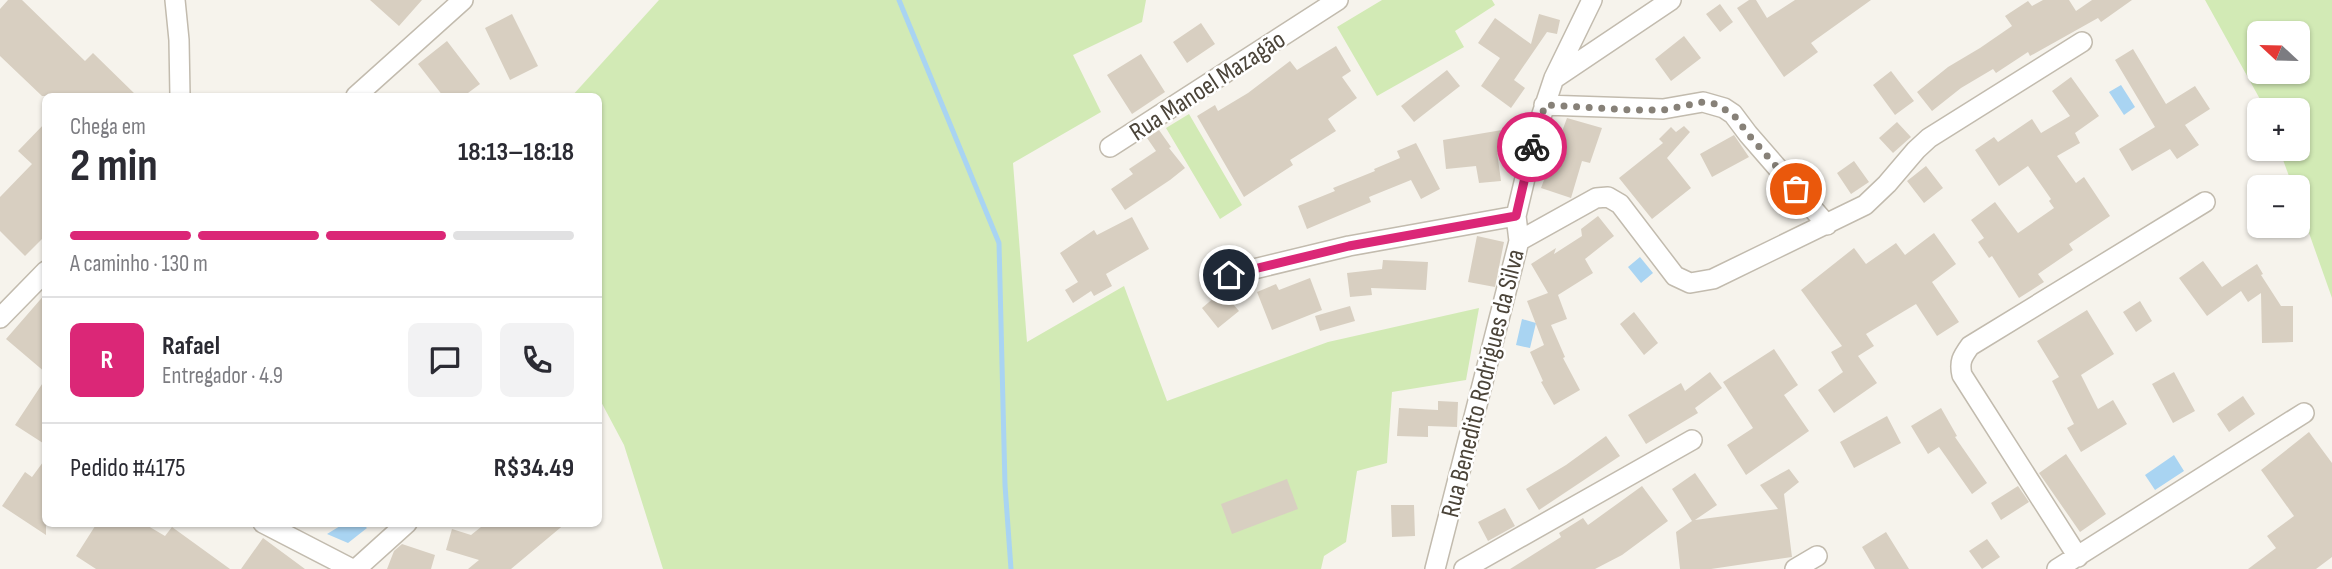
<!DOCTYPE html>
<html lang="pt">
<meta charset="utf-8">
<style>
:root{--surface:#fff;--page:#f2f2f3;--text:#2b2b33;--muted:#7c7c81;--line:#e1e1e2;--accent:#db2777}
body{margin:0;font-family:"Sofia Sans Condensed",sans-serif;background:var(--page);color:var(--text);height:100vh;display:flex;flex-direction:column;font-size:26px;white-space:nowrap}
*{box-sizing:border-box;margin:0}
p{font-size:23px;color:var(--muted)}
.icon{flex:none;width:38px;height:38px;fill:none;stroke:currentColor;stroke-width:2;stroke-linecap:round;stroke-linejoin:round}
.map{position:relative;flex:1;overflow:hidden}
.details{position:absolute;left:42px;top:93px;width:560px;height:434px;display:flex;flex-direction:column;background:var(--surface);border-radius:10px;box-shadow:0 2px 5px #0004}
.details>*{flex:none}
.needle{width:46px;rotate:292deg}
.buttons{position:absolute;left:2247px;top:21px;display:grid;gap:14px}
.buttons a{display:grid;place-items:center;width:63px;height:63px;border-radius:10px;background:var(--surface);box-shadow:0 2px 5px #0004;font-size:35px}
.pin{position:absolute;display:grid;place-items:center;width:60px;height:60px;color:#fff;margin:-30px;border:4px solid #fff;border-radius:50%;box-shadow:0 2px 7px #0007}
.courier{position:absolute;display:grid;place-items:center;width:70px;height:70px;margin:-35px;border:5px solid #db2777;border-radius:50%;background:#fff;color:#222;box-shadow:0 2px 9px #0007}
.summary em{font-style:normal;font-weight:700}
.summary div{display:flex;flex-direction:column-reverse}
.summary{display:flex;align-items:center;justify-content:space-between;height:119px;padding:0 28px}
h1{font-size:46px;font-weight:700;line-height:52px}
.bar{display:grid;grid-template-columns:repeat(4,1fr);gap:10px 7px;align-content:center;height:84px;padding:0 28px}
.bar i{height:9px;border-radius:5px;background:var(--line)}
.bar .active{background:var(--accent)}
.bar p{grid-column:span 4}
.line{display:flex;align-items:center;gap:18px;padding:0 28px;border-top:2px solid var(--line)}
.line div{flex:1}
.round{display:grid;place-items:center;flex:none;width:74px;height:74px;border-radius:10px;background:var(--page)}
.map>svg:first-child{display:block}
</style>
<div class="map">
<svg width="2332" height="569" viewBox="0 0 2332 569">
<rect width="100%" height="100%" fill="#f6f3ec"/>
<path fill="#d2eab5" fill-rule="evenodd" d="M659,0h487l-4,22 -69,33 28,57 -88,51 14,179 97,-56 43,115 161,-59 151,-34 -13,72 -74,12 -5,71 -30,8 -11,71 -22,14 -3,13h-658l-39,-124 -25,-47 -1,-302h-26z
M1382,0h110l3,5 -40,26 9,16 -87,49 -40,-69z
M2205,0h127v298l-34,-96v-15h-5l-14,-38h19v-39h-32zM2298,33v39h-39v-39z
M1189,114l53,91 -22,14 -54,-91z"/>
<path fill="#a9d4f2" d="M2121,85l14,22 -11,8 -15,-23z
M1640,257l13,16 -12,10 -13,-16z
M1522,319l14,4 -6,25 -14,-3z
M2174,455l10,16 -29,19 -10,-15z
M345,523h17l5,5 -19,15 -21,-9z"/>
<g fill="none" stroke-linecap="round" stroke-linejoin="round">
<path stroke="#a9d4f2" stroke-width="5" d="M899,0l100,243 6,242 6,84"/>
</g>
<path fill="#d8cfc1" d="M8,0h14l63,61 8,-8 44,43h-95l-42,-40v-47z
M370,0h52l-23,26z
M1749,0h7l11,18 28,-18h76l-60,43 7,9 -34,25 -47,-69z
M2043,0h26l7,11 16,-11h40l-31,22 -3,-4 -68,38 -2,-4 -32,21 -3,-4 -32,19 -29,23 -15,-19 31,-25 32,-19 32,-22 -7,-10 23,-15 4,5z
M1720,4l13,18 -13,10 -14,-18z
M512,14l26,52 -28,14 -25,-52z
M1539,14l21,6 -3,14 -10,-2 -33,48 11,8 -14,20 -30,-22 19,-28 -22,-15 17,-25 36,26z
M1201,23l14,21 -28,19 -14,-21z
M1684,36l17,22 -30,23 -16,-22z
M447,41l33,43 -16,12h-21l-25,-32z
M1336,46l15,25 -9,6 15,21 -29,21 8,12 -46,29 3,5 -49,32 -47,-81 18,-11 3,6 30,-18 42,-32 7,9z
M2133,49l33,55 29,-18 15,23 -25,16 14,20 -22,14 -7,-10 -38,22 -13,-22 36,-22 -40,-67z
M1141,54l24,38 -33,22 -25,-39z
M1447,70l13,16 -46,36 -13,-16z
M1891,71l23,30 -19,14 -22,-30z
M2071,77l28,39 -24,17 5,10 -23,13 19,27 8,-6 26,39 -41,28 4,6 -35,24 6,8 -25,16 -27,-42 -3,2 -11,-16 6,-4 -13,-18 24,-18 23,31 36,-25 -5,-7 2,-2 -23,-33 -29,20 -24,-36 19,-13 4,5 34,-23 9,14 29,-17 -18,-25z
M1567,118l35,10 -12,35 -8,-2 -11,37 -30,-10z
M46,122v113l-21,21 -25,-25v-34l32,-33 -14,-13z
M1897,122l14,15 -18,16 -14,-15z
M1684,126l6,6 -23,26 24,30 -39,31 -33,-41 44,-35 -4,-4 12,-12 5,5z
M1159,130l12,17 -2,1 16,20 -15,12 -45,30 -14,-21 22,-15 -4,-5 27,-18 -9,-13z
M1502,130l2,21 -7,1 4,29 -22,2 -3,-17 -30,3 -3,-29z
M1734,135l15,22 -37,20 -12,-23z
M1416,143l24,46 -19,10 -10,-19 -42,17 2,5 -64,27 -9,-23 37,-15 -2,-3 42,-17 -1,-2 26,-11 -3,-7z
M1854,161l15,21 -18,12 -14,-21z
M1926,166l17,22 -19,15 -17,-22z
M1598,216l16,20 -29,23 8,14 -35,22 9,24 -16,6 14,32 -2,1 17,32 -26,15 -13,-23 2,-1 -13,-29 14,-7 -17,-44 21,-8 -17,-29 25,-16 -2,6 28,-18 -1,-7z
M1132,217l17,32 -43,25 6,12 -18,10 -3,-5 -18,12 -8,-13 13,-8 -18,-29 34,-23 3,5z
M1934,233l22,31 -24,18 27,40 -22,14 -21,-32 -50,30 8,12 -16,10 19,27 -43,30 -16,-23 25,-18 -12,-20 11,-6 -41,-56 53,-42 12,16 30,-21 9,12z
M1477,236l27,6 -9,45 -27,-5z
M1383,260l45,2 -2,28 -55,-2 1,7 -22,2 -3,-24 35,-4z
M2203,261l19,26 35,-23 6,10 -2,1 20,31h12v36l-31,1 -1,-50 -13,9 -7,-11 -34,25 -28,-38z
M1310,278l12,32 -50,20 -15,-38 19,-8 3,6z
M1222,291l17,20 -21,17 -16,-20z
M46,293v80l-40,-34z
M2140,301l12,20 -16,11 -13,-20z
M1350,306l5,15 -35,10 -5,-15z
M2087,310l27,44 -33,21 17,34 15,-9 14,24 -46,28 -14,-24 7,-4 -22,-43 7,-4 -22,-36z
M1634,312l24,31 -14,12 -24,-31z
M1774,349l24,36 -14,10 25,36 -63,44 -19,-30 26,-17 -30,-46z
M1710,372l12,16 -27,20 3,5 -52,31 -18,-29 53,-32 4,8z
M2174,372l21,39 -22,12 -21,-39z
M46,378v67l-31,-20z
M2243,396l12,18 -26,18 -12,-18z
M1438,401l20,1 -1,25 -29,-1v11l-31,-1 2,-28 39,2z
M1941,408l16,28 -2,1 32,46 -15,11 -33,-47 -11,7 -17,-28z
M1887,416l14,27 -47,25 -14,-26z
M2309,432l23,31v94l-16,12h-68l28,-21 -9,-12 27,-20 -33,-46z
M1606,436l14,20 -81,54 -13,-21 40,-24z
M2066,454l40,60 -26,18 -41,-59z
M46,458v77l-44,-29 23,-34 7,5z
M1789,469l10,13 -15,12 8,63 -81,12h-31l-4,-37 16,-11 -20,-32 23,-16 22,32 -22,15 83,-11 -18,-24z
M1287,479l11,30 -66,25 -11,-30z
M1642,486l26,35 -46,34 -27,14h-85l51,-32 -2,-4 24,-15 5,7z
M2018,486l11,16 -28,18 -10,-17z
M1391,505h23l1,31 -23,1z
M1505,508l10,18 -27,15 -10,-19z
M97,523h46l22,13 7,-9 58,42h-134l-20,-13z
M486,523h80l-55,46h-43l11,-9 -33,-10 6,-21 19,6z
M1886,532l23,37h-34l-13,-22z
M263,538l42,31h-64z
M1987,539l13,18 -18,12 -13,-18z
M402,544l33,11 -4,14h-44l7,-18z"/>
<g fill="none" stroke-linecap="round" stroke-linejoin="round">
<defs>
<path id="minor" d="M175,0l4,40 1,56
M1555,78l116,-78
M356,96l107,-96
M1544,105l119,4 40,-7 21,6 9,6 15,20 79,91
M1110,147l228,-147
M1519,241l77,-43 12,-1 12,7 55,72 15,7 23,-4 152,-74 22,-21 29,-34 13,-12 153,-96
M1229,275l120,-29 167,-30
M0,318l46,-47
M263,523l89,46
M2078,557l-116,-182c-3,-13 0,-18 8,-29l235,-144
M356,569l51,-46
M1435,569l84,-328 -3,-25 20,-84 18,-54 38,-78
M1464,569l228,-129
M1795,569l22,-13
M2057,569l247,-156"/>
</defs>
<use href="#minor" stroke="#c2bbae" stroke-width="22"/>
<use href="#minor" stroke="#fff" stroke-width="19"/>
</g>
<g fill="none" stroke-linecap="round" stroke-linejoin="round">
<path stroke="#878178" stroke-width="7" stroke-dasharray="0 12.6" d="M1532,147l13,-42 87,5h31l40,-8 12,2 18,10 15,20 48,55"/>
<path stroke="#db2777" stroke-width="9" d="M1229,275l120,-29 167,-30 16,-69"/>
</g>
<g text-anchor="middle" stroke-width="5" stroke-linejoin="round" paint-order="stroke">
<g font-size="26" fill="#4b4439" stroke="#fff">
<text transform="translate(1207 85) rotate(-33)" y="9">Rua Manoel Mazagão</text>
<text transform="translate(1482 383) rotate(-76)" y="9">Rua Benedito Rodrigues da Silva</text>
</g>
</g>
</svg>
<div class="buttons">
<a><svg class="needle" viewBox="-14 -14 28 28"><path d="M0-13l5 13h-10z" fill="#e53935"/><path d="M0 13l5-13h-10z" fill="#7c7c81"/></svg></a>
<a>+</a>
<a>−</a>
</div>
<div class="pin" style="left:1796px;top:189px;background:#ea580c"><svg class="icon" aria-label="bag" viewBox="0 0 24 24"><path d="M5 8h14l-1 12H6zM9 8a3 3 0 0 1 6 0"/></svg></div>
<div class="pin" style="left:1229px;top:275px;background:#1f2937"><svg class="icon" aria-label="home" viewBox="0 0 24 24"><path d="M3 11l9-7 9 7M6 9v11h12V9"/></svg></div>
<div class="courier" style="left:1532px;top:147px"><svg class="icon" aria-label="bike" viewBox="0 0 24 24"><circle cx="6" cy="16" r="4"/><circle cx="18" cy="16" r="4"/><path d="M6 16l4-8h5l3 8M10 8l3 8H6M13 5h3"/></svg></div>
<section class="details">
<div class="summary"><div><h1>2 min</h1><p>Chega em</p></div><em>18:13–18:18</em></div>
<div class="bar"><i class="active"></i><i class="active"></i><i class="active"></i><i></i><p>A caminho · 130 m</p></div>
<div class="line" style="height:126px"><b class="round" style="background:var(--accent);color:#fff">R</b><div><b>Rafael</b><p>Entregador · 4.9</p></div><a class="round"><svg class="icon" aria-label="chat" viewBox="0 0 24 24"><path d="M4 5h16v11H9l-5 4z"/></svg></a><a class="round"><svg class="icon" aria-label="phone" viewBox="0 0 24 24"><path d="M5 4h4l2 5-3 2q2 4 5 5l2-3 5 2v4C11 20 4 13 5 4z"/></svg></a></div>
<div class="line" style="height:91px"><div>Pedido #4175</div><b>R$34.49</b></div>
</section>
</div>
